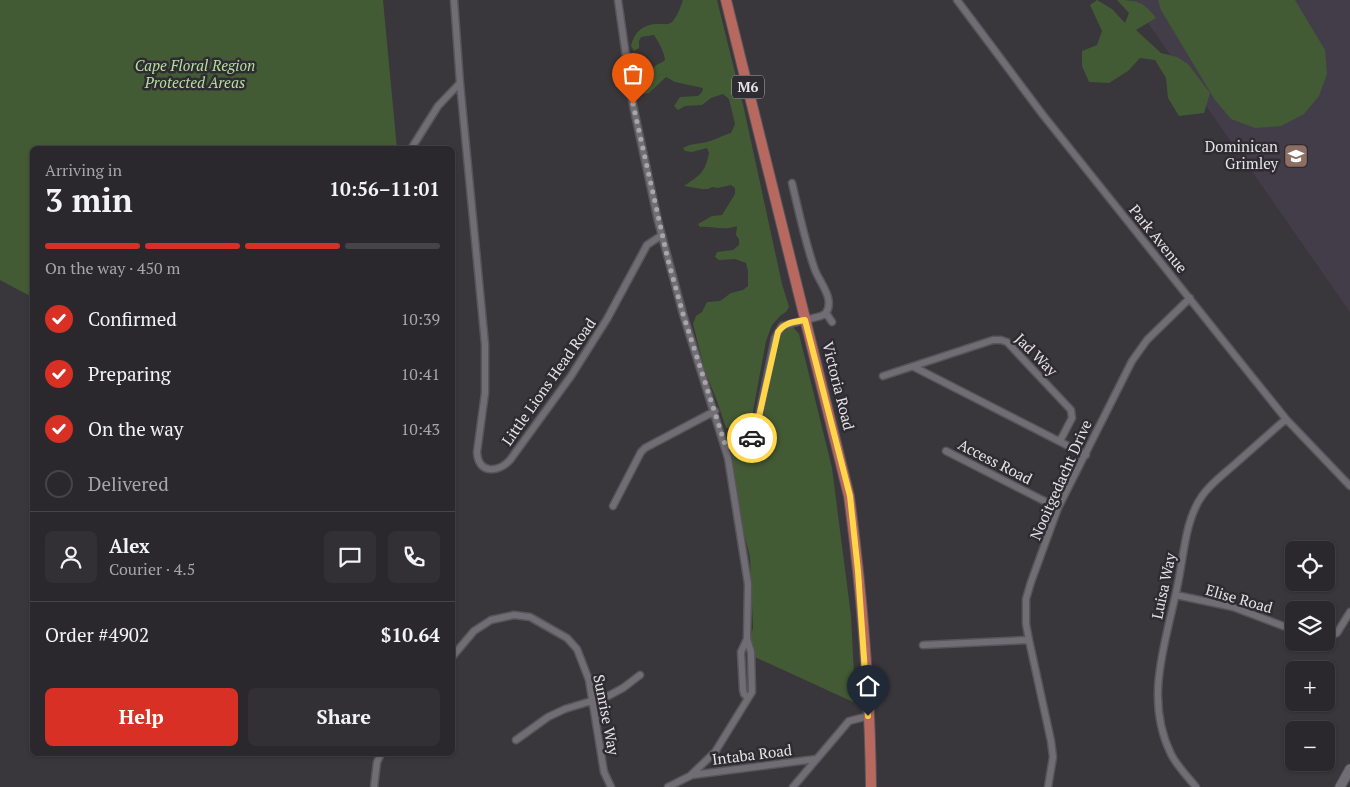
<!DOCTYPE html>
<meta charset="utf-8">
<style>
:root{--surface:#2b282d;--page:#333035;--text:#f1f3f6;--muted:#a6a6aa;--line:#474449;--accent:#d93025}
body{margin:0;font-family:"PT Serif",serif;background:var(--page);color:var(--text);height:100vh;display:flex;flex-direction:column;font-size:19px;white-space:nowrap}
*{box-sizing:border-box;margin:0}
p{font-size:16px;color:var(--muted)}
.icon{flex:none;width:28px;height:28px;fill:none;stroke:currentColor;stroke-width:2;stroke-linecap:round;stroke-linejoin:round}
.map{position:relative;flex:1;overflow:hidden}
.panel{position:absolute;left:30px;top:146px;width:425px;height:610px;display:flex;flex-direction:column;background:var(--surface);border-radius:8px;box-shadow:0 1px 4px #0004,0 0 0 1px var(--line)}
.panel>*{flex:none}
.fabs{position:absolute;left:1285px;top:541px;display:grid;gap:10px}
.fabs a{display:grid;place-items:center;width:50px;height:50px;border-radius:8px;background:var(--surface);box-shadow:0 1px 4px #0004,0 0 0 1px var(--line);font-size:25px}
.pin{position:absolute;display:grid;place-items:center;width:42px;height:42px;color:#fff;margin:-51px -21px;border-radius:50% 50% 50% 0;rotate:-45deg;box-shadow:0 0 5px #0007}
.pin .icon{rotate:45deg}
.courier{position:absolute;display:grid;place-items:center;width:50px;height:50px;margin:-25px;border:4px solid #ffd54a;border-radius:50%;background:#fff;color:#222;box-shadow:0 1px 6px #0007}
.overview em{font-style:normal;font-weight:700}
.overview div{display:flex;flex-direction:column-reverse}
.overview{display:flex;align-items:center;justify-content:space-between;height:85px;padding:0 15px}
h1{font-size:32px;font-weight:700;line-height:38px}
.bar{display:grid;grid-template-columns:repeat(4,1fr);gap:8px 5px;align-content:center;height:60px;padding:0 15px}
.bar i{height:6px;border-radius:4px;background:var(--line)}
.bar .on{background:var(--accent)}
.bar p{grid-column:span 4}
.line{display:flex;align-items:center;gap:12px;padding:0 15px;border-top:1px solid var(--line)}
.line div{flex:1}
.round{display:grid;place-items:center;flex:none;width:52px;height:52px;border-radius:8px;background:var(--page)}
ol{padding:0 15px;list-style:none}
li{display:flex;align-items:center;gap:15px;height:55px}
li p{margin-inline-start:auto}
li .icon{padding:5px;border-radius:50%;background:var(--accent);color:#fff;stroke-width:4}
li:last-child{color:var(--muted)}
li i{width:28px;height:28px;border:2px solid var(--line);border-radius:50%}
.primary-button{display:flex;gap:10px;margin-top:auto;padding:10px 15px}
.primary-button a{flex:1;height:58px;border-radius:8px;background:var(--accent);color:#fff;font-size:20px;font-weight:700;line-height:58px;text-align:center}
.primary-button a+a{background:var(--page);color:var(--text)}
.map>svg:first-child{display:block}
</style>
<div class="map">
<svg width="1350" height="787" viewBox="0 0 1350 787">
<rect width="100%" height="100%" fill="#39363c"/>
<path fill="#433d49" d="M1132,0h218v312z"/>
<path fill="#435b35" d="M0,0h383l14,149h-365v148l-32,-17z
M683,0h34l27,109 38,175 7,23 -3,5 -5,3 -9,10 -6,16 -15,81 -8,-1 -11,7h-6l-9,-27 -12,-30 -12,-47 3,-8 6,-4 5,-10 13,-1 11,-8 12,-3 5,-4v-15l-2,-8 -11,-4 -16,1 -4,-3 2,-5 16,-2 6,-5v-6l-3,-4 1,-9c-12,5 -24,0 -37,1l-2,-3 14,-8 10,-1 13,-21v-6l-4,-3 -13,3 -6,-1 -4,2h-6l-18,-3c16,-11 21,-13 25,-33l-2,-5 -15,4 -7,-1 -2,-3c8,-5 16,-4 24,-6 8,-2 16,-7 24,-9l4,-9 -6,-25 -6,-5 -12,4 -9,7 -17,1 -7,4 -4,-4 6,-9 18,-1 4,-4 1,-4 -28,-6 -9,-5 -17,16 -8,1 -5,-4c2,-4 15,-20 18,-23 3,-3 8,-4 11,-7 -1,-9 -6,-17 -11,-25l-13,2 -2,4v7l-5,3 -3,-5c3,-15 14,-23 29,-22 4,0 9,1 12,-2 5,-5 9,-16 11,-22z
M1097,0l15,9 13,14 4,-10 -12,-13c19,0 26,1 39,18l-20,12 25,23 16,4 11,7 22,29 -6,20 -25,3 -11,-18 -2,-20 -11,-18 -15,-2 -12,13 -19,12 -20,-1 -7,-16v-15l15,-6 5,-14 -12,-26z
M1158,0h137l30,50 2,24 -8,22 -15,18 -23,12 -26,2 -24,-9 -16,-19 -54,-90z
M788,327h5l6,7 33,134 19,148 4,79 -2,7 -107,-49 7,-25 -3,-71 -7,-29 -12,-78 22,-8 10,-19 5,-38 9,-43 6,-12z"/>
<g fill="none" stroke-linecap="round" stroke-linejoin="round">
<defs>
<path id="street" d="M454,0l6,83 25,261v49l-8,59c1,22 21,21 33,8l61,-84 36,-57 40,-74 15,-10
M618,0l15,105 25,116 25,93 45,144 20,126 -1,55 4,13 1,40 -37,60 -25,24 -22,11
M957,0l86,115 206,258 37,46 64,67
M411,149l27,-43 22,-23
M826,313l6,9
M914,367l172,88
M883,376l110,-36h8l6,2 64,68 1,8 -12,23
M726,447l21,-6 6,-5 5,-15 17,-83 7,-12 39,-10 5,-3c9,-14 -6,-30 -11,-43 -10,-28 -16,-58 -23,-87
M946,451l112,57
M613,506l28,-54 4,-4 70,-37
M1176,595l57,12 61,23
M1326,638l11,-5 13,-21
M747,639l-6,13 2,38 1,4 3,3
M923,645l106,-5
M452,657l22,-26 17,-11 23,-5 16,2 37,21 10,11 12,31 15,92 7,15
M516,740l32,-23 17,-8 43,-13 15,-8 17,-13
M692,775l124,-16
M374,787l3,-25 4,-8
M793,787l56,-66 20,-5
M1048,787l5,-30 -2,-16 -22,-101 -3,-16v-25l5,-17 27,-74 74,-147 15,-21 43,-42
M1196,787c-9,-11 -19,-21 -25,-33 -28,-57 -4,-114 7,-171 6,-28 7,-63 24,-87 9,-13 22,-22 33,-32 17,-15 34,-30 51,-45"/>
<path id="secondary" d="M1340,787l10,-18"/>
<path id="primary" d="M726,0l123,496c13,97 21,194 22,291"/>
</defs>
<use href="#street" stroke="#57545a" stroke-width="9"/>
<use href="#secondary" stroke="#57545a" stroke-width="11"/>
<use href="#primary" stroke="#57545a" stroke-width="12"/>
<use href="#street" stroke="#716d75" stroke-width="6"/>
<use href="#secondary" stroke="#716d75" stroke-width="9"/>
<use href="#primary" stroke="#b7685f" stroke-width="10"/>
</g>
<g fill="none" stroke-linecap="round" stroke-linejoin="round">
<path stroke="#a9a6ab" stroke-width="5" stroke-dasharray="0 9" d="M633,104l35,156 15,54 43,133 15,-4 11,-5"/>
<path stroke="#ffd54a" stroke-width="6" d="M752,438l6,-17 20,-89c7,-10 16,-10 27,-12l45,176 8,75 10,145"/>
</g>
<defs>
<symbol id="school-square" viewBox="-11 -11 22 22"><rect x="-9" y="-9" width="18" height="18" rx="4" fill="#8d6e63" stroke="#2f2b32"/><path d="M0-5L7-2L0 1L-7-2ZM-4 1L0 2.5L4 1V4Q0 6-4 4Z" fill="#fff"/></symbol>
</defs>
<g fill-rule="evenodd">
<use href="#school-square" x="1282" y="142" width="28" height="28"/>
</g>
<g text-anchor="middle" stroke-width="5" stroke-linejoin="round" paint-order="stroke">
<rect fill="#2f2b32" stroke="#aeacb1" stroke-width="1" x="732" y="75.5" width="32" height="23" rx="4"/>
<g font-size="14" font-weight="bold" fill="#e5e3e7">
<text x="748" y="92">M6</text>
</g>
<g font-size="15" font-style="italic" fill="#b4df9b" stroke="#2f2b32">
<text x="195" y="71">Cape Floral Region<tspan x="195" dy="17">Protected Areas</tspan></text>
</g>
<g font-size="15" fill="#e5e3e7" stroke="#2f2b32" text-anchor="end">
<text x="1278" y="152">Dominican<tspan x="1278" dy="17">Grimley</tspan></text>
</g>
<g font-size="15" fill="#e5e3e7" stroke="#2f2b32">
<text transform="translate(1158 239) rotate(51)" y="5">Park Avenue</text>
<text transform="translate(1036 355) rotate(45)" y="5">Jad Way</text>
<text transform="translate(549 382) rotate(-55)" y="5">Little Lions Head Road</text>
<text transform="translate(838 386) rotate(76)" y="5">Victoria Road</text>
<text transform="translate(995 462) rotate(27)" y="5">Access Road</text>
<text transform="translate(1061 480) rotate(-66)" y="5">Nooitgedacht Drive</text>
<text transform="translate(1164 586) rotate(-78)" y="5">Luisa Way</text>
<text transform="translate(1239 599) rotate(16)" y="5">Elise Road</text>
<text transform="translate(606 715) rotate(79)" y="5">Sunrise Way</text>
<text transform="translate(752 755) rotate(-7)" y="5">Intaba Road</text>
</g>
</g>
</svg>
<div class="fabs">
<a><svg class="icon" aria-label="locate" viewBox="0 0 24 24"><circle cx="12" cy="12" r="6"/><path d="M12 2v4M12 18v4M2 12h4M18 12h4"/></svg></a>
<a><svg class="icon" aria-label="layers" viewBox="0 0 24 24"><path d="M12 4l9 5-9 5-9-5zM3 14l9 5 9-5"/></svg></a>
<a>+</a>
<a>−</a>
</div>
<div class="pin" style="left:633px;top:104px;background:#ea580c"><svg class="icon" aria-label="bag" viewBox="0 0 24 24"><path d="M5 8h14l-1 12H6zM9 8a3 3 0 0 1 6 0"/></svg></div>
<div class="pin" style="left:868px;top:716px;background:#1f2937"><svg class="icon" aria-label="home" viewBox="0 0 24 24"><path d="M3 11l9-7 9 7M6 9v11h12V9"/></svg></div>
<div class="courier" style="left:752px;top:438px"><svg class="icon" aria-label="car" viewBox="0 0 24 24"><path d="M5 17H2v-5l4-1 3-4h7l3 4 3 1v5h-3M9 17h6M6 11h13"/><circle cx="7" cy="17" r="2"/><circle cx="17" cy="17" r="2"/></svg></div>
<section class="panel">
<div class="overview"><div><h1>3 min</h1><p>Arriving in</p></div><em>10:56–11:01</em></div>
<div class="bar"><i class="on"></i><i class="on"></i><i class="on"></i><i></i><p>On the way · 450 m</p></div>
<ol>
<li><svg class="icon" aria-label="check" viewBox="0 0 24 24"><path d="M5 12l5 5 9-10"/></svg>Confirmed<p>10:39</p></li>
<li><svg class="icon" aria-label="check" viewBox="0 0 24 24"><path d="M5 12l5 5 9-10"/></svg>Preparing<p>10:41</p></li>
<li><svg class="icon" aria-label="check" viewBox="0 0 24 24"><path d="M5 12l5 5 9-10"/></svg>On the way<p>10:43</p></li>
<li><i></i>Delivered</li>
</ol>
<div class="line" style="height:90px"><a class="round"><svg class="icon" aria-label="person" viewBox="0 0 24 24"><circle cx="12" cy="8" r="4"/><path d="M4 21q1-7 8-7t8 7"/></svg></a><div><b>Alex</b><p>Courier · 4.5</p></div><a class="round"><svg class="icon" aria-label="chat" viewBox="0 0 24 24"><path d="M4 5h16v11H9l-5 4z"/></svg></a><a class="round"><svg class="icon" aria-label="phone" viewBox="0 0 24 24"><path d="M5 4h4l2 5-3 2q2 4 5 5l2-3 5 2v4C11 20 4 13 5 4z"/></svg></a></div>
<div class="line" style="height:65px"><div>Order #4902</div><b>$10.64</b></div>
<div class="primary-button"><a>Help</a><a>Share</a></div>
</section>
</div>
